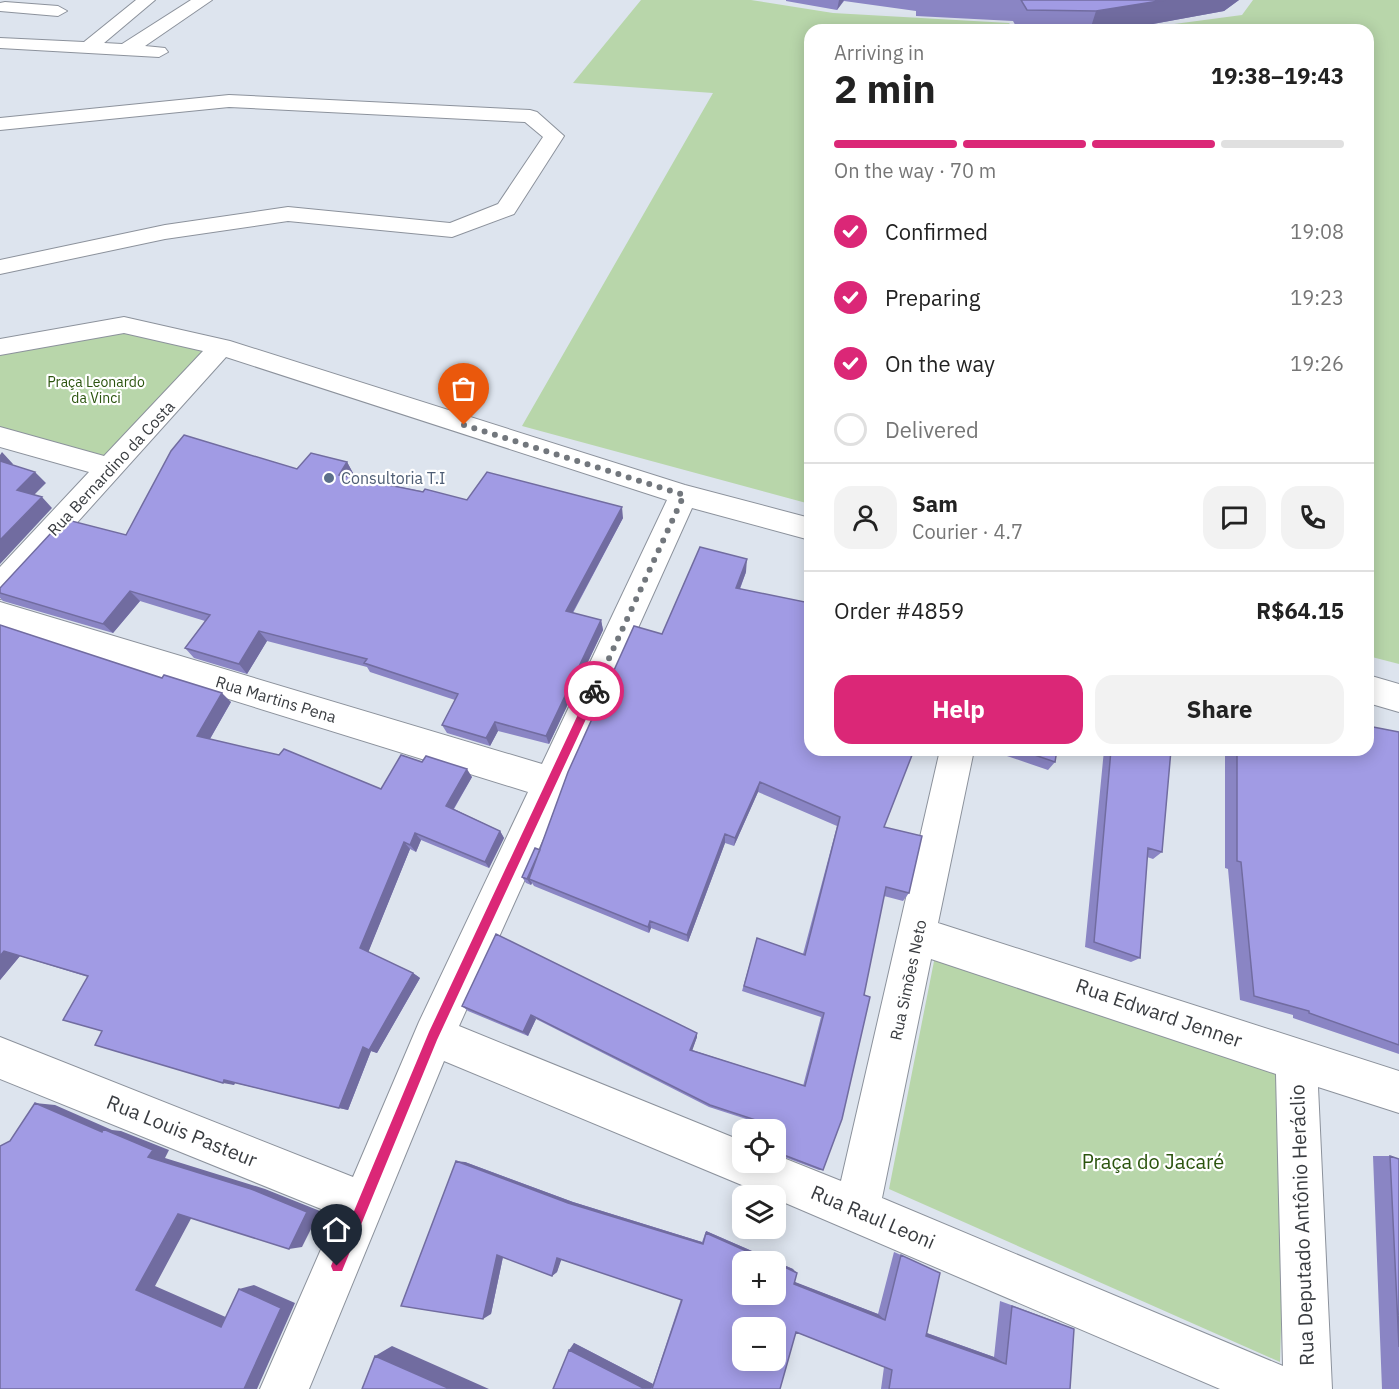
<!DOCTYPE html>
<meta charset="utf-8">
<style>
:root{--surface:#fff;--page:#f2f2f2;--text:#222;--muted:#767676;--line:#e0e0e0;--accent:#db2777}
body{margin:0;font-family:"IBM Plex Sans",sans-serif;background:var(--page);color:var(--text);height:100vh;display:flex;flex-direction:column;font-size:22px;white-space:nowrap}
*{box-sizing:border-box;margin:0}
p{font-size:20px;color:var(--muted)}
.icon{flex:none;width:33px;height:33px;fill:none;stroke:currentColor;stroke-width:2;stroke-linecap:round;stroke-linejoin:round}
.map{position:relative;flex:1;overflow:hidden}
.side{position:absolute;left:804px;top:24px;width:570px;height:732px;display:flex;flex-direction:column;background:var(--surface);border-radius:18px;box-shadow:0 3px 15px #0003}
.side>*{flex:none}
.buttons{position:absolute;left:732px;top:1119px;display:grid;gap:12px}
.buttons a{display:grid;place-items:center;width:54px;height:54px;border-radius:12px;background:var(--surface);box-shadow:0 3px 15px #0003;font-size:30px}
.pin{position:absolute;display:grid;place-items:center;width:51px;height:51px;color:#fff;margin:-62px -26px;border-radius:50% 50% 50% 0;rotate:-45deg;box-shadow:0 0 6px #0007}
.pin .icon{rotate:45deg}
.courier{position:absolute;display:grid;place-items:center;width:60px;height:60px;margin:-30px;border:4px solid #db2777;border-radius:50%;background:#fff;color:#222;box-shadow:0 2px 8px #0007}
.headline em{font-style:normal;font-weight:700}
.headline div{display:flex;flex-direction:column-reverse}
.headline{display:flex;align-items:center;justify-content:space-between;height:102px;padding:0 30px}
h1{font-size:39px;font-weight:700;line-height:45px}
.bar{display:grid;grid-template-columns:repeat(4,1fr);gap:9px 6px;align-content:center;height:72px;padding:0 30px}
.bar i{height:8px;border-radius:4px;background:var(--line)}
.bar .selected{background:var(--accent)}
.bar p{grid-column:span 4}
.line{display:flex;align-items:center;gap:15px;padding:0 30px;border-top:2px solid var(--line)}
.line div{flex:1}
.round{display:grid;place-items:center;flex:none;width:63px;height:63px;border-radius:18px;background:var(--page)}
ol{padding:0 30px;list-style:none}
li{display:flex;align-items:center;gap:18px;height:66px}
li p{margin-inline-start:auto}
li .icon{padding:6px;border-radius:50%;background:var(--accent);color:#fff;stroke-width:4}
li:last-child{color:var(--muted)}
li i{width:33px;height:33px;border:3px solid var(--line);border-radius:50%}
.cta{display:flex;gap:12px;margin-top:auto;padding:12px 30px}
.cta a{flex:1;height:69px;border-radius:18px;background:var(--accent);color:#fff;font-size:24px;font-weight:700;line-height:69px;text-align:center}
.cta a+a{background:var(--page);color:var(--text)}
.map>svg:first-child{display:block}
</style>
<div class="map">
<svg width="1399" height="1389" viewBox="0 0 1399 1389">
<rect width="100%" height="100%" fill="#dde4ee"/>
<path fill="#b8d6aa" d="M641,0h110l82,13 176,10 7,7h-206v474l-288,-78 191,-333 -140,-10z
M1253,0h146v664l-31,-8v-626h-239l113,-15z
M128,317l86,29 -92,116 -122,-27v-92z
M937,946l352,123 -9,293 -391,-173z"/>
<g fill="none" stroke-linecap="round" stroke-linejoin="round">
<defs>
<path id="minor" d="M136,0h19l-51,43 18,1 69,-44h21l-67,46 20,2 3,4 -9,5 -159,-9v-10l84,4z
M5,2l53,4 9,5 -9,5 -58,-5v-8z
M229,95l301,15 7,2 27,24 -50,78 -62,23 -164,-16 -123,18 -165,35v-14l165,-35 123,-18 162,16 48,-19 45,-67 -18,-15 -296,-15 -229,23v-12z
M124,317l106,24 455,144 125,33v22l-118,-32 -233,518 283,115v21h34v-7l65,26 99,-431h34l-36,173 461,148v42l-81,-26 14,302h-112l-444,-190v-3h-8l-324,-135 -135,328h-49l76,-174 -336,-136v-42l353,140 66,-155 109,-230 -528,-164v-26l542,162 125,-264 -441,-143 -215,239 -11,3v-32l89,-95 -89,-25v-20l104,29 99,-105 -79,-18 -124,22v-16zM931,959l345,115 7,292 -401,-168z
M1368,675l31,9v28l-31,-9z"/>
</defs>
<use href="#minor" stroke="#8c929c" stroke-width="2"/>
<use href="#minor" fill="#fff" fill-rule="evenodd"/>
</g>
<path fill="#8a85c4" d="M786,0h453l-15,11 -104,19h-102l-5,-9 -97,-5v-5l-72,-10 -7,9 -51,-9z
M347,462l6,11 -3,4 117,23 156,18 -50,95 28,7 2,10 -54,114 -51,-13 -8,15 -43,-13 -5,-8 13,-25 -85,-28 -3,-5 -100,-26 -20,33 -53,-16 -9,-10 20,-27 -65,-20 -27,32 -110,-32 -3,-3v-10l126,-53 171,-66z
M746,572l-6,17 144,238 25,66 -6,8 -19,-5 -61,274h-4l-43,-16v-12l4,-12 -71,-23 -173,-88 -8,17 -60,-25 -6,-5 235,31 -5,13 111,36 18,-69 -79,-26 15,-53 46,16 34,-128 -79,-34 -24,54 -9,-3 -37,99 -37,-14 -2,5 -115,-47 -2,-3 -1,2 -5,-2 -4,-6 18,-27 122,-216z
M0,625l231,77 -21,37 171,50 41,-27 50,15 -18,32 46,22 4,7 -15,30 -68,-28 -5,12 -6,-3 -42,103 45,21 7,5 -43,75 -6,-2 -23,59 -113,-27 -1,2 -132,-54 -14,-54 -68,-21 -20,24z
M1399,732v322l-106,-36v-3l-53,-15 -12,-131 -3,-1v-118h143z
M1004,750h53l-2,12 -7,8 -44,-15z
M1104,750h67l-9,102 -9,7 -6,-2 -7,101 -9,4 -46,-15z
M1373,1156h17l9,3v230h-17z
M465,1162l108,40 129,40 4,-11 87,38 1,13 84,32 16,-62 7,3 26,78 67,24 6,-56 60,22 10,66h-189l3,-22 -88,-35 -16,57h-227l21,-46 79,41 28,-85 -120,-40 -4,13 -5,4 -49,-19 -12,57z"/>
<path fill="#716ca0" d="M839,0h5l-7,10z
M1165,0h74l-15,11 -104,19h-30l6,-19z
M2,452l11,12 -7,7 -6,-6v-10z
M347,462l6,11 -8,12 -6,-10z
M35,472l11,11 -18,18 -11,-11z
M42,497l10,11 -52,56v-24z
M622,507l1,11 -55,103 -2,-10z
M747,559l-1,13 -11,29 1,-13z
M130,591l10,10 -27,32 -10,-9z
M601,620l2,10 -54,114 -3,-8z
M259,631l8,10 -20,33 -8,-10z
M222,693l9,9 -24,42 -10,-8z
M495,722l3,9 -8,15 -4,-8z
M467,769l5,8 -21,36 -5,-7z
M760,782l-2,10 -24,54 1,-8z
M500,831l4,7 -15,30 -4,-6z
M415,833l6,7 -5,12 -6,-7z
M725,834v9l-37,99 -1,-7z
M404,842l6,7 -42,104 -8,-5z
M540,850l-11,29 3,4 -1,2 -4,-6z
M650,921l1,7 -2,5 -1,-6z
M4,951l16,5 -20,24v-24z
M413,973l7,5 -43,75 -6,-2 -23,59 -9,-2 24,-61z
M531,1015l5,4 -8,17 -5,-4z
M697,1033v4l-6,17 -1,-4z
M224,1080l11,3 -1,2 -11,-2z
M35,1103l20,2 57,25 9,1 48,19 -4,8 100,31 55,22 -18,36 -13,2 -141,-92 -46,-25z
M456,1161l9,1 108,40 129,40 1,2 -135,-41z
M194,1213l-39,73 82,36 -16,5 -85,-37 42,-76z
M706,1231l87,38 4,4 -21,-10v-1h-5l-65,-29z
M504,1252l-13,62 -8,5 14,-64z
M563,1255l-6,17 -5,4 5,-18z
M790,1280l88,34 7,6 -91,-36z
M254,1285l41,18 -38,86h-13l-5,-100z
M918,1330l76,27 12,7 -80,-28z
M574,1343l79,41 -2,5h-6l-76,-39z
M392,1346l97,43h-39l-75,-33z"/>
<path fill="#a19be4" stroke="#716ca0" stroke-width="1.5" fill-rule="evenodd" d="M1021,0h144l-69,11 -69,-1z
M184,435l113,34 14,-16 36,9 -8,13 84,17 2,-3 42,11 20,-28 135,35 -56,104 35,9 -55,116 -51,-14 -9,16 -44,-13 16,-31 -94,-31 3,-4 -108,-28 -20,33 -54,-16 25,-33 -80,-24 -27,33 -103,-31v-5l64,-69 62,16 45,-84z
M0,461l35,11 -18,18 25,7 -42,43z
M700,547l47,12 -11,29 74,15v147h104l-30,77 38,9 -13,57 -23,-6 -22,108 6,2 -28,122 -19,51 -47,-18v-5l7,-18 -73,-24 -179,-90 -8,17 -61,-26 34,-72 201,99 -7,17 115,36 19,-73 -80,-27 13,-48 48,17 35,-138 -80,-35 -25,56 -10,-4 -38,101 -37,-14 -2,6 -119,-48 39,-107 66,-146 28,8z
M0,625l162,53 2,-3 58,18 -25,43 82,19 5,-6 97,40 20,-34 21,7 4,-6 41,13 -21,37 54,25 -15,31 -70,-29 -5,12 -6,-3 -44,106 53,25 -44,77 -6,-3 -24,61 -115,-28 -1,3 -128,-38 7,-14 -39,-11 25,-44 -84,-25 -4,5z
M1368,726l31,6v313l-90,-32v-2l-55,-15 -13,-134 -4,-1v-111h131z
M1020,750h37l-2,12z
M1111,750h60l-9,102 -14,-4 -8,110 -46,-16z
M535,848l5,2 -13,29 -5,-2z
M35,1103l67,29 1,-3 50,21 -5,7 103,32 56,23 -18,37 -111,-35 -42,76 85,37 18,-38 42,19 -37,81h-244v-243l10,-5z
M1390,1156l9,3v188z
M456,1161l112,42 135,41 3,-11 65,29h-29v32h34v-31l21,10 -3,11 91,36 16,-65 39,18 -14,63 80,28 6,-58 62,23 -4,60h-181l3,-19 -96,-38 -16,57h-128l30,-89 -125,-42 -5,18 -55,-21 -14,64 -82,-13zM742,1328h34v32h-34z
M569,1350l76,39h-92z
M375,1356l75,33h-88z"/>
<path fill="#db2777" d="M594,686l5,5 -162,349 -95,231h-9l-2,-5 98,-234 160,-341z"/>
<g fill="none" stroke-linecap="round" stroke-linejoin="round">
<path stroke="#72777d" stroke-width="6" stroke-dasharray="0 10.8" d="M464,425l220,70 -90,196"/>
</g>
<circle fill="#5c6f8a" stroke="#fff" stroke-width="2" cx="329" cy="478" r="6"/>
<g text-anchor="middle" stroke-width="4.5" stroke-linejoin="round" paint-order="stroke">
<g font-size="14" fill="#2b540e" stroke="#fff">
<text x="96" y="387">Praça Leonardo<tspan x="96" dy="16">da Vinci</tspan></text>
</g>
<g font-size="16" fill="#393c40" stroke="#fff">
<text transform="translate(111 468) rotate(-47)" y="6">Rua Bernardino da Costa</text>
<text transform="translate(276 699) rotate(17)" y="6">Rua Martins Pena</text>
<text transform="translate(908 980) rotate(-78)" y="6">Rua Simões Neto</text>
</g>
<g font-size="16" fill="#4e5e75" stroke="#fff" text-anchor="start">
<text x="341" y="484">Consultoria T.I</text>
</g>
<g font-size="20" fill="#393c40" stroke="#fff">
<text transform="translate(1159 1013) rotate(19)" y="7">Rua Edward Jenner</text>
<text transform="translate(182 1131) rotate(22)" y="7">Rua Louis Pasteur</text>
<text transform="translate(873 1217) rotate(23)" y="7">Rua Raul Leoni</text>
<text transform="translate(1302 1225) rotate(-92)" y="7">Rua Deputado Antônio Heráclio</text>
</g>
<g font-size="20" fill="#2b540e" stroke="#fff">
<text x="1153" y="1169">Praça do Jacaré</text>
</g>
</g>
</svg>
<div class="buttons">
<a><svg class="icon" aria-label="locate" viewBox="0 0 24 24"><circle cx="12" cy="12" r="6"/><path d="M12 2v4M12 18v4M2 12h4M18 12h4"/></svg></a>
<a><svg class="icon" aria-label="layers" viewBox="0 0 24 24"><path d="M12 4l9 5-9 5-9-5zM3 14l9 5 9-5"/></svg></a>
<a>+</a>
<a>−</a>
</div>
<div class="pin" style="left:464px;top:425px;background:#ea580c"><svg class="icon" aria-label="bag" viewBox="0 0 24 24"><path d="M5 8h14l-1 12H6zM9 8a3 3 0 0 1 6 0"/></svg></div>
<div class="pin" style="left:337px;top:1266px;background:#1f2937"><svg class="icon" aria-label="home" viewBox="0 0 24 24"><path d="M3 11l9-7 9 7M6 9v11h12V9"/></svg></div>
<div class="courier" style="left:594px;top:691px"><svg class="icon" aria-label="bike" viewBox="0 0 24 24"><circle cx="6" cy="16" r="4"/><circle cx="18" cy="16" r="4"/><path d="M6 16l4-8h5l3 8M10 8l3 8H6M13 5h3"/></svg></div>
<section class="side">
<div class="headline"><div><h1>2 min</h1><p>Arriving in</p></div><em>19:38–19:43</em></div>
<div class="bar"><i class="selected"></i><i class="selected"></i><i class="selected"></i><i></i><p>On the way · 70 m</p></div>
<ol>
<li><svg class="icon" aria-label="check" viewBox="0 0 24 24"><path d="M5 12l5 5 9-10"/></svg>Confirmed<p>19:08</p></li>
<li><svg class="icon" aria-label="check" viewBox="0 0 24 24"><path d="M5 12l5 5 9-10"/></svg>Preparing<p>19:23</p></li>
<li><svg class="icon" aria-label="check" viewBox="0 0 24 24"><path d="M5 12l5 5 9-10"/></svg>On the way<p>19:26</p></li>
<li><i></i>Delivered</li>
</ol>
<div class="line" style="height:108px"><a class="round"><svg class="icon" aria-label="person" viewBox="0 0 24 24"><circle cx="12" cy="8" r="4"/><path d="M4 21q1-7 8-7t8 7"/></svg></a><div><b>Sam</b><p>Courier · 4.7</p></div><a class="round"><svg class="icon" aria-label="chat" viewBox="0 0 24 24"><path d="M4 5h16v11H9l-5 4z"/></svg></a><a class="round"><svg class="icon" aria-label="phone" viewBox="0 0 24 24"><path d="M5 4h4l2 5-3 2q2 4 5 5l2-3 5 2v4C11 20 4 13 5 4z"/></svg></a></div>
<div class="line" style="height:78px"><div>Order #4859</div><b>R$64.15</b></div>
<div class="cta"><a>Help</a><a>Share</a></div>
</section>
</div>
